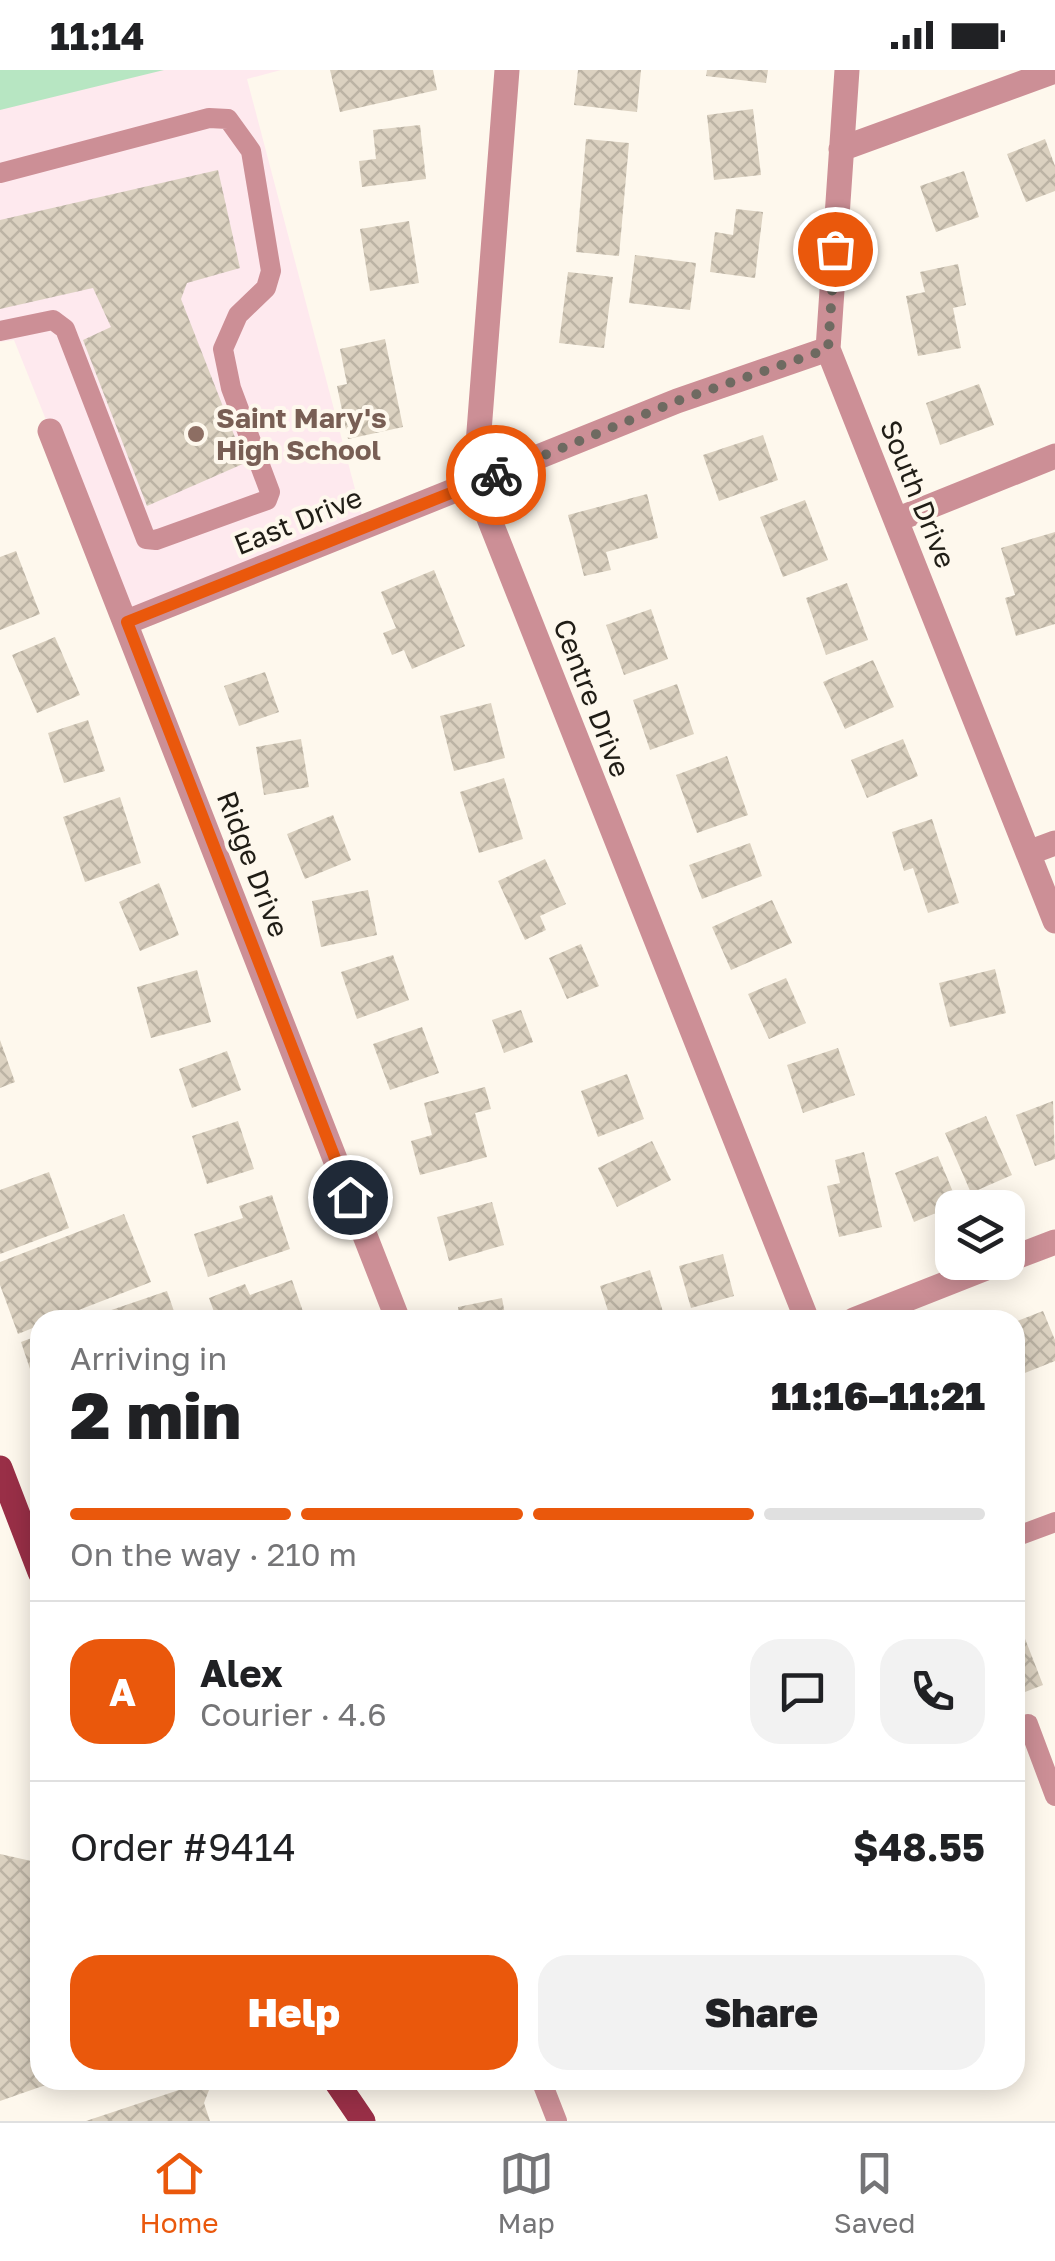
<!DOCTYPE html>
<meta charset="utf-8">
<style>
:root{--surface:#fff;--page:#f2f2f2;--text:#202124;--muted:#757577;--line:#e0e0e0;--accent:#ea580c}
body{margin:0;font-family:"Golos Text",sans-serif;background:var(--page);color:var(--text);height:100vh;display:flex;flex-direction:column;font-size:38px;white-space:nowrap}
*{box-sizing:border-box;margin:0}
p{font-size:32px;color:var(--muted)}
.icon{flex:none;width:55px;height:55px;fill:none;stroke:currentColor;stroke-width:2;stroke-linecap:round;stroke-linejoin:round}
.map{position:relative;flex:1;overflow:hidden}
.panel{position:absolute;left:30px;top:1240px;width:995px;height:780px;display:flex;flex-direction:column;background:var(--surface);border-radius:30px;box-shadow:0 5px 25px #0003}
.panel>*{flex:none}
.fabs{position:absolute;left:935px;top:1120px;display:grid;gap:20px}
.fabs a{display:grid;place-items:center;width:90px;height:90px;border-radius:20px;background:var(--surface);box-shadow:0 5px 25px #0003;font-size:50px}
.pin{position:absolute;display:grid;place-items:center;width:85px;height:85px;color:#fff;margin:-42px;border:5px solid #fff;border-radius:50%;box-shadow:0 2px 10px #0007}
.courier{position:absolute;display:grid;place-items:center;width:100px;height:100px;margin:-50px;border:8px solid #ea580c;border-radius:50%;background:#fff;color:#222;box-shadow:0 2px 12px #0007}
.headline em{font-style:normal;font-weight:800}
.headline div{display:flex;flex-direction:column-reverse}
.headline{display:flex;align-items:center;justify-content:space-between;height:170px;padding:0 40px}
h1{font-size:65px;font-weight:800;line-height:75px}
.bar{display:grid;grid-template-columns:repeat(4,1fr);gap:15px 10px;align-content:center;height:120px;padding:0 40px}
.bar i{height:12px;border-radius:8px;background:var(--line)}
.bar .current{background:var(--accent)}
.bar p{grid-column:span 4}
.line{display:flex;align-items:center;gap:25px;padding:0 40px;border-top:2px solid var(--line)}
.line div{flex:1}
.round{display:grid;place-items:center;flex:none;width:105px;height:105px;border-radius:30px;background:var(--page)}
.action{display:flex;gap:20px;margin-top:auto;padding:20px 40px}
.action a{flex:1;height:115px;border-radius:30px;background:var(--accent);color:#fff;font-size:40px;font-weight:800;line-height:115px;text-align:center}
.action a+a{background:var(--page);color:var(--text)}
.status{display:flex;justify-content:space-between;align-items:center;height:70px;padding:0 50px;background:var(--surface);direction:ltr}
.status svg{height:28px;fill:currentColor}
.tabs{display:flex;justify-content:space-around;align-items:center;height:140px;border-top:2px solid var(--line);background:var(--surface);font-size:28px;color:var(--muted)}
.tabs a{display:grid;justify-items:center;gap:5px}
.tabs .current{color:var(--accent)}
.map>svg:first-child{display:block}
</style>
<div class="status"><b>11:14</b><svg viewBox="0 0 49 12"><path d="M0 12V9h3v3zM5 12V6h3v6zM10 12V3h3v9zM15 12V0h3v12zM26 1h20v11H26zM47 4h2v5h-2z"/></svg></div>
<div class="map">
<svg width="1055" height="2051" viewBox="0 0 1055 2051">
<defs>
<pattern id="building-cross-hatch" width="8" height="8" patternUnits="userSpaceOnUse" patternTransform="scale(2.5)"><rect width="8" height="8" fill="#dbd1c0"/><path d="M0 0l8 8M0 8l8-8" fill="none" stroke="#bcb3a4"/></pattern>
</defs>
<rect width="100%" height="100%" fill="#fef8ed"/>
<path fill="#fee9ee" d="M0,0h281l-34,9 118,448 -238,95 -113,-282 -14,2z"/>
<path fill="#b7e6c2" d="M0,0h164l-164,40z"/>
<path fill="url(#building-cross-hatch)" d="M330,0h103l4,20 -97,22z
M578,0h63l-4,42 -63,-7z
M707,0h61l-2,13 -60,-7z
M753,39l8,66 -47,5 -7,-65z
M420,55l6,54 -64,8 -3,-26 17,-2 -3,-29z
M586,69l43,4 -10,113 -43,-4z
M1045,69l10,27v25l-29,11 -19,-48z
M218,100l22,98 -53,15 -6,16 64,164 -98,43 -64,-166 28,-13 -18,-39 -93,21v-89z
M964,101l15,46 -43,15 -16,-46z
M736,139l27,3 -8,66 -45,-6 5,-40 18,3z
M409,151l10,62 -49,8 -10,-62z
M635,185l61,8 -6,47 -61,-7z
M958,194l8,41 -13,3 8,40 -43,8 -12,-60 19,-4 -5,-20z
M568,202l45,5 -9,71 -45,-5z
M385,269l18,88 -55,12 -11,-53 10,-2 -7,-35z
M979,314l15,41 -54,20 -14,-42z
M763,365l15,45 -59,21 -16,-46z
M647,424l11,44 -52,14 5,18 -27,6 -16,-61z
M805,430l23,60 -45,17 -23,-60z
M1055,462v92l-39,12 -11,-38 10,-3 -14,-47z
M16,481l24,63 -40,16v-73z
M434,500l31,76 -53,23 -8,-19 -12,5 -9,-22 13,-5 -15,-36z
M847,513l21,57 -42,15 -20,-57z
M651,539l17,50 -44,16 -18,-50z
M55,567l25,58 -43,18 -25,-58z
M873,590l21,47 -49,22 -22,-47z
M265,602l14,40 -40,14 -15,-40z
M677,614l17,50 -44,16 -17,-50z
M491,633l14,55 -51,13 -14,-55z
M88,650l17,51 -41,12 -16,-50z
M301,669l8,48 -45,8 -8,-48z
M903,669l15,37 -51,22 -16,-38z
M727,686l21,59 -51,18 -21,-58z
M504,708l19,61 -44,14 -19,-61z
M120,727l21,66 -56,19 -22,-65z
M333,745l18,45 -46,19 -18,-45z
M932,749l27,84 -31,10 -15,-45 -9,3 -12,-39z
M750,773l12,33 -60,23 -13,-34z
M545,789l21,45 -26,12 6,14 -21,10 -27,-59z
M159,813l20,52 -39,16 -21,-49z
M368,820l9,45 -56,12 -9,-46z
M772,830l20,43 -61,27 -19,-43z
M581,874l18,42 -32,13 -18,-41z
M393,885l16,45 -52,19 -16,-47z
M995,899l11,44 -56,14 -11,-44z
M197,900l14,52 -60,16 -14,-51z
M786,908l20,45 -37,16 -21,-45z
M521,940l12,32 -29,11 -12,-33z
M422,957l17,46 -49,17 -17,-46z
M0,970l15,42 -15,6z
M838,978l17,47 -52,18 -16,-48z
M227,981l14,39 -49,18 -13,-39z
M627,1004l17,45 -46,18 -17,-46z
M485,1017l6,22 -16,4 12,44 -67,18 -9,-34 21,-6 -8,-32z
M1053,1031l2,58 -20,7 -19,-51z
M986,1046l26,59 -41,18 -26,-60z
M238,1051l16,48 -47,15 -15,-48z
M652,1071l19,39 -54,27 -19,-39z
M864,1082l18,75 -43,10 -12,-51 13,-3 -5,-23z
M938,1086l20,48 -44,18 -19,-49z
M49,1102l20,56 -69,26v-64z
M272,1125l18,54 -82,28 -14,-43 49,-16 -4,-12z
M492,1132l12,43 -55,16 -12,-44z
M124,1144l27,68 -98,38h-13v5l-22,9 -18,-49v-23z
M723,1184l11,42 -43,12 -12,-42z
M650,1200l14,45 -17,5h-36l-11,-34z
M292,1210l14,40h-89l-8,-22 36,-14 5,11z
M167,1221l10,29h-92v-1z
M502,1228l4,22h-46l-2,-13z
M1043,1241l12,29v21l-40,16v-55z
M40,1265v61h-1l-18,-54z
M1015,1543l28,72 -28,11z
M0,1784l40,9v217l17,1 -57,20z
M185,2010l24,10 -5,13 6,18h-124l93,-31z"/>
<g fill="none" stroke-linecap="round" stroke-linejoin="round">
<path stroke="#cc8f96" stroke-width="20" d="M0,103l209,-55 19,1 23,32 20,120 -5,17 -28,27 -15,34 8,39 39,104 -3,8 -111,40 -10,-1 -81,-210 -12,-9 -53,11
M1015,1467l40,-15
M1015,1660l13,-6 27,72
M541,2010l16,41"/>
<path stroke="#cc8f96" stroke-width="25" d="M507,0l-32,413 332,837
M847,0l-19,279 227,572
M841,79l214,-78
M50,361l348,889
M896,450l159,-64
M127,552l550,-221 151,-52
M1028,783l27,-10
M1008,1190l47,-18
M854,1250l147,-58"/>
<path stroke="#992f47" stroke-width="25" d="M0,1398l40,104
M335,2010l28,41"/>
</g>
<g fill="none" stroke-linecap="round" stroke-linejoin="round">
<path stroke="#6e6a61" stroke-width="10" stroke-dasharray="0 18" d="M496,405l181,-74 151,-52 7,-100"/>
<path stroke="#ea580c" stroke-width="12" d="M350,1127l-223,-575 369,-147"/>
</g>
<circle fill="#8d6e63" stroke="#fef8ed" stroke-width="4" cx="196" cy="364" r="10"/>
<g text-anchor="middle" stroke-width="8" stroke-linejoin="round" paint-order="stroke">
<g font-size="28" font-weight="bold" fill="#785e54" stroke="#fef8ed" text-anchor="start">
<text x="216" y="358">Saint Mary's<tspan x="216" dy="32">High School</tspan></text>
</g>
<g font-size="28" fill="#201d16" stroke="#fef8ed">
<text transform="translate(918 424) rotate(68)" y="10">South Drive</text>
<text transform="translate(298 451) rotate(-22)" y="10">East Drive</text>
<text transform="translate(592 628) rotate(69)" y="10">Centre Drive</text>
<text transform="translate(253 794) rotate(69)" y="10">Ridge Drive</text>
</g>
</g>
</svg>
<div class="fabs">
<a><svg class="icon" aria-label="layers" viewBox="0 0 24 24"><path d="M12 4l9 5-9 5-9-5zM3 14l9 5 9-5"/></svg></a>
</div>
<div class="pin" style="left:835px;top:179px;background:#ea580c"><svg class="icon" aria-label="bag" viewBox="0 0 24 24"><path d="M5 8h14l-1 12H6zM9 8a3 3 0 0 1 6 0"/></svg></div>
<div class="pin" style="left:350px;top:1127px;background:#1f2937"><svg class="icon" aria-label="home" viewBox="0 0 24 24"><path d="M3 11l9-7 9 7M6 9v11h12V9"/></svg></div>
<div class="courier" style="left:496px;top:405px"><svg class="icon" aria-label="bike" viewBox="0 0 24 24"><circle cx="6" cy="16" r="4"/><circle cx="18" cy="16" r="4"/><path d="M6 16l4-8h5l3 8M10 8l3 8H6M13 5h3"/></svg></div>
<section class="panel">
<div class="headline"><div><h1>2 min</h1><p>Arriving in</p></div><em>11:16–11:21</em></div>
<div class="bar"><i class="current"></i><i class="current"></i><i class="current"></i><i></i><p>On the way · 210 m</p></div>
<div class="line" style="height:180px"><b class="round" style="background:var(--accent);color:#fff">A</b><div><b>Alex</b><p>Courier · 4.6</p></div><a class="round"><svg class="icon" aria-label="chat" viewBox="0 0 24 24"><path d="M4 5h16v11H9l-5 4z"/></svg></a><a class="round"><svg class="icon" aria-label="phone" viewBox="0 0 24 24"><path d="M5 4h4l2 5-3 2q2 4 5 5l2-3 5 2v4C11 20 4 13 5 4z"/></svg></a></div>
<div class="line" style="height:130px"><div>Order #9414</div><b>$48.55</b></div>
<div class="action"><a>Help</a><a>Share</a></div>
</section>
</div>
<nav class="tabs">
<a class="current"><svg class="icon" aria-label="home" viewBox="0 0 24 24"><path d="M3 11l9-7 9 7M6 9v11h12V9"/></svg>Home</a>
<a><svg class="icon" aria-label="map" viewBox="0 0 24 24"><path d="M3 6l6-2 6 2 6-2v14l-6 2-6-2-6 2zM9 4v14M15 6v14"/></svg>Map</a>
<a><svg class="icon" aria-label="saved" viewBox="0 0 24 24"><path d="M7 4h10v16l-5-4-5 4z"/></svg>Saved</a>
</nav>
